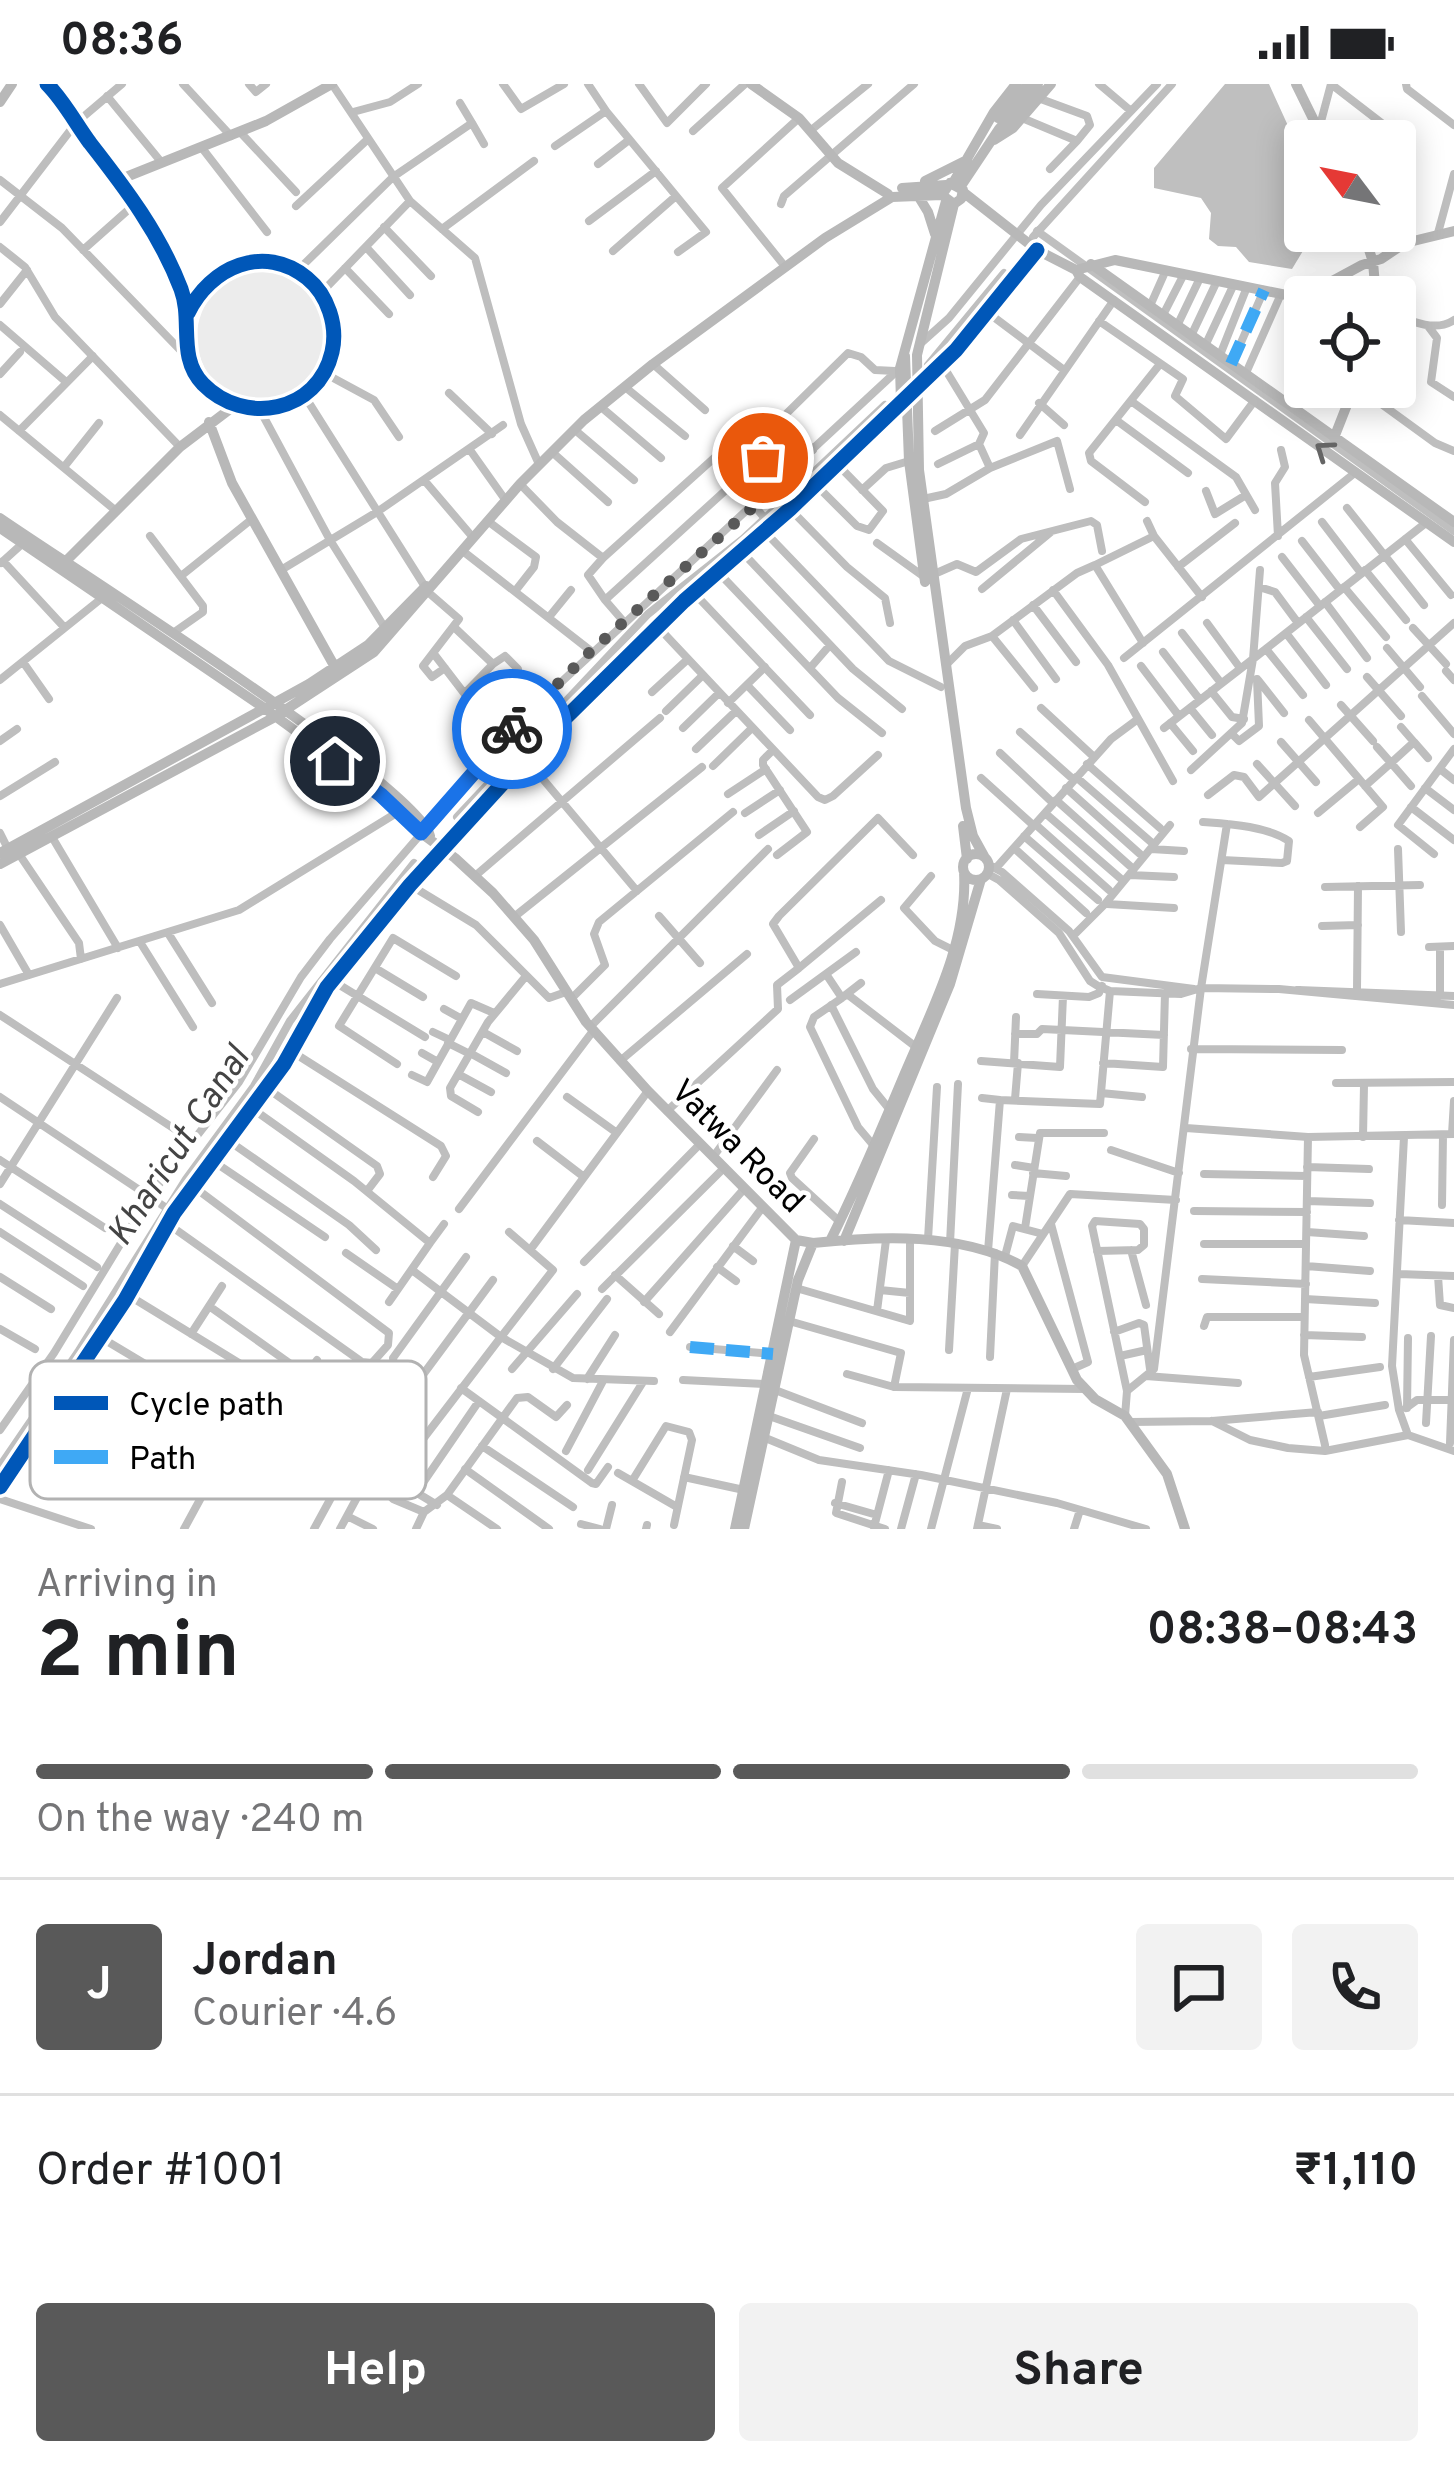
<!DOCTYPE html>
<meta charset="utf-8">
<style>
:root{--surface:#fff;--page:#f2f2f2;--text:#202124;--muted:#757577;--line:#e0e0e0;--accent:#595959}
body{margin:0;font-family:Overpass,sans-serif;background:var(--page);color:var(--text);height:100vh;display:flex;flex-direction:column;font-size:45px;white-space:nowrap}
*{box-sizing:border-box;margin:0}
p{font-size:39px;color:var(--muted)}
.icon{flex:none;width:66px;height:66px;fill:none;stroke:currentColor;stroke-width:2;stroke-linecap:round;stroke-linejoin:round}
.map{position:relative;height:1445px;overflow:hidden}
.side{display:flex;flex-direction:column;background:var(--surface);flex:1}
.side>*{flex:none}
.needle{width:78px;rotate:302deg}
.buttons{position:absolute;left:1284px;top:36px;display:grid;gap:24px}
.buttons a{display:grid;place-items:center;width:132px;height:132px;border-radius:12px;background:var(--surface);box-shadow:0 6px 30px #0003;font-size:60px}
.pin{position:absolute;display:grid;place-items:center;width:102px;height:102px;color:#fff;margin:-51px;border:6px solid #fff;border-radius:50%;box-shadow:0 3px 12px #0007}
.courier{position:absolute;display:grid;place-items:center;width:120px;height:120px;margin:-60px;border:9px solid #1a73e8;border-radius:50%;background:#fff;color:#222;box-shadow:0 3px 15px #0007}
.head em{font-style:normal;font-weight:700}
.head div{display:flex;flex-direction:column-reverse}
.head{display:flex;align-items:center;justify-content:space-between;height:204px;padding:0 36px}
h1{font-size:78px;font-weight:700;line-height:90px}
.bar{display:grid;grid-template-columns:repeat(4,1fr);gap:18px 12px;align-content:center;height:144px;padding:0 36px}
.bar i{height:15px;border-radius:9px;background:var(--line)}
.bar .selected{background:var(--accent)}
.bar p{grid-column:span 4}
.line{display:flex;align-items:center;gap:30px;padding:0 36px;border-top:3px solid var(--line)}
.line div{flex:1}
.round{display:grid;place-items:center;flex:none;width:126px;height:126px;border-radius:12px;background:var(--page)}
.primary-button{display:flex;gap:24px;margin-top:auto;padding:24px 36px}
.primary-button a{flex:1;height:138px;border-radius:12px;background:var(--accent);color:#fff;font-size:48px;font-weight:700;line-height:138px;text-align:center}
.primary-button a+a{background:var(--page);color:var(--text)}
.status{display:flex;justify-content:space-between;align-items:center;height:84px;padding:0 60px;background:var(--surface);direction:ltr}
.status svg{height:33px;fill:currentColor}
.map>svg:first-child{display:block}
</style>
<div class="status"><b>08:36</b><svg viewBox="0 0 49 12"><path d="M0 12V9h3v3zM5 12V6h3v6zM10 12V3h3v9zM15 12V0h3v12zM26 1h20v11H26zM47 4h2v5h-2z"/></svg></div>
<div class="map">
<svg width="1454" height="1445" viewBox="0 0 1454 1445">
<rect width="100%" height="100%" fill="#fff"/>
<path fill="#ececec" d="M197 253a66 66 0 1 1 132 0a66 66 0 1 1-132 0Z"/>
<path fill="#bfbfbf" d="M1225,0h44l36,79v68h10l-23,38 -43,-7 -13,-15 -18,-1 -9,-7 2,-26 -10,-15 -47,-10v-20z"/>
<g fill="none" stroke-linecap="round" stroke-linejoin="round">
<path stroke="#bfbfbf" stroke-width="8" d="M1037,147l417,300
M1033,153l139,-153
M928,281l76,-92
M457,733l191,-203 95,-75 142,-134
M0,1382l78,-114 108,-173 68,-93 36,-65 124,-158"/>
<path stroke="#bebebe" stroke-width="8" d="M183,0l48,52
M249,0l7,8 10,-8
M503,0l18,25 43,-25
M639,0l28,39 39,-39
M1099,0l32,27
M1406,0l1,5 47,36
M107,12l55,67
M606,27l100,121 -28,20
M353,28l37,-10 28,-18
M1022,34l55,23 13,-16 -3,-9 -49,-18
M472,39l12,21
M1319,45l12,-45 57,44
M693,47l52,-47
M810,47l58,-47
M240,48l56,60
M555,62l51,-35 -18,-27
M202,64l65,84
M598,80l31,-24
M1050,85l27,-28
M0,96l62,48 124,128
M410,117l65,57 46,166 17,38
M781,120l3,-8 130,-112
M296,122l72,-67
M589,137l67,-50
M0,138l76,-99 46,-39
M384,143l47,49
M442,145l92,-68
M1438,149l16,-59
M0,163l25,20 30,50 125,130
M366,163l44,48
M83,166l53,-47
M613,167l63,-55
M783,180l-61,-76 77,-70
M345,184l44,46
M297,187l96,-94 79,-54 -12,-20
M321,209l89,-92 -78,-117
M0,220l27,-34
M1150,222l16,-36
M987,228l77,58
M1163,231l21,-41
M1395,232c20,6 41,16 59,4
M1099,237l84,58 -8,17 51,43 29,-39
M0,241l65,56
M1177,242l23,-48
M1428,242l9,12 -6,44 23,15
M1191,252l26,-55
M920,260l29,-26 92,-113 116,-121
M1205,262l29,-62
M1220,271l27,-68
M1232,279l32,-73
M653,280l52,46
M942,280l42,69 -5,11
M324,289l50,27 25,37
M1246,289l35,-79
M0,290l20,-22
M919,302l37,-36 81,-100
M625,303l60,49
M1358,303l77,56 19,8
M449,309l43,41
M304,311l125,198 30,26 -36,47 9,11 13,-9
M1131,317l105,76 19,33
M1039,319l25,22
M601,323l60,51
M260,326l70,130 55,88
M0,331l115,95
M1116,336l72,53
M793,345l-9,-13 64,-63 13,4 14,13 20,1
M575,346l59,50
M19,347l74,-75
M935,347l50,-31 95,-123
M1020,351l94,-135
M470,366l34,48
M552,368l56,50
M716,375l55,67
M938,380l41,-20 11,24 67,-27 13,48
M64,383l35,-44
M424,396l46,54
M520,400l37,38 46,36 -15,17 17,25
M816,401l41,41 12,4 14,-19 -46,-47
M862,406l24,-22 23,-7
M1206,407l9,23 31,-19
M923,415l23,-5 44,-26
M1145,418l-54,-41 -2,-8 71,-89
M1347,424l77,97
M790,425l57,58 38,31 5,25
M1147,437l7,15
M489,438l47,35 -2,10 -18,23
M1322,438l39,51
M765,448l124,129 52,26
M150,452l53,70v6l-30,21
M1278,452l-3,-53 10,-16 -4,-17
M1405,455l46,56
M1302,457l38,49
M877,459l46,33
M464,468l127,99
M742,468l111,117 49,40
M1282,473l38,49
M603,474l140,-126
M3,477l61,66
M1,479l21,-19
M1095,481l59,-29 48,61
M1178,483l57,-44
M281,486l96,-58 126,-87
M1365,486l41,50
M718,488l120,126 44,35
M932,491l25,-11 19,8 45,-33 70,-18 6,4 5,26
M181,492l71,-57
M1259,503l16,5 23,31
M1344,503l42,50
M982,505l69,-57
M1053,506l55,75 65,116
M694,509l116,122
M1325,518l42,56
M1033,521l43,57
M549,533l22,-27
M1306,533l41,52
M1013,536l43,59
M624,538l-19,-22 188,-171 20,21
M1207,539l33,45
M658,543l160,170 7,3 8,-4 45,-41
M1413,544l33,36
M1182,549l39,50
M1286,549l40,52
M992,552l42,52
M1387,564l33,39
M1266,565l37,46
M1163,568l37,48
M434,570l43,56 41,-35v-6l-13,-13 -12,8 -38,-36
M1124,574l232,-186
M23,578l26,37
M946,581l19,-19 27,-10 85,-63 18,-8 48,78
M1141,582l38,50
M810,584l20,-23
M1446,587l8,9
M1367,593l34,39
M0,596l102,-82
M1258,596l26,33
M747,601l43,45
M1211,607l21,26 12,2
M652,608l36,-33
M465,609l28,-29
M1422,612l32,38
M728,619l37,-36
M1341,621l32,36
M1041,624l53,49
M1190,624l22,27
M666,627l37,-36
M1309,636l74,87 -23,20
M1170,639l23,28
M1401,643l13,15 -23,21 20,23
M683,644l36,-35
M1164,644l89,-69 7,-89
M1020,648l54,48
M1233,651l6,6 20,-15 -2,-47
M0,657l17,-12
M1281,658l35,40
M1414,658l14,16
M696,665l40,-38
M773,666l-10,10v5l44,67 -30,23
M1000,669l53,50
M526,675l111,132
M1087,680l73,64
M1257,680l38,42
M713,682l39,-38
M1440,685l14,11
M1191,686l51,-47 11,-64 174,-137
M1076,693l75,65
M981,694l52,47
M1365,702l26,-23 -14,-16
M1066,704l74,66
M1425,704l29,22
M728,710l38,-25
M1208,711l26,-20 10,2 15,20 195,-174
M0,712l55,-34
M1056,716l74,66
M1411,723l43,33
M745,729l35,-23
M1045,729l75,65
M1318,729l41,-34
M1203,738c27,2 63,4 86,19l-2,20 -5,2 -60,-3
M1035,740l74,66
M0,749l8,16
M759,751l35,-24
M1024,752l74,64
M52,753l66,111
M1014,764l72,65
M1151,765l33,2
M1398,765l3,83
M19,770l60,89 2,16
M1434,770l-36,-29 56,-76
M989,781l13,7 67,59 33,46 92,12
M996,784l115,-129 27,-20
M988,790l11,6 60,53 31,48 8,5 12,5 71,3 20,-6 26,-164
M1130,791l44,2
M475,792l185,-158
M931,792l-27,32 31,33 18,9
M410,801l66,40 73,73 17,-6
M1325,803l95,-2
M1107,820l67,4
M659,832l41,47
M514,833l188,-150
M0,841l29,50
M1322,842l36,-1
M168,849l44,70
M1073,852l32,-32 65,-79
M140,858l53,85
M1429,863l25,-1
M1440,863v49
M375,884l48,29
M799,884l82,-68
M826,890l16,24 -28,19 -4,10 48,100 16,19
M333,897l92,56
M0,900l239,-74 164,-101
M1298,906l156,6
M1357,906l1,-104
M847,910l69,53
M1037,910l52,3 10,-4 3,-7
M843,913l18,-14
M571,915l34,-34 -11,-31 5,-12 134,-110
M790,916l66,-48
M831,921l42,84 17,21
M444,925l18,10
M0,931l193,126
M590,943l178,-178
M433,948l17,8
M483,948l34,19
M1015,950h22l5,-5 122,6
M448,959l22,11
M1191,965l151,1
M291,967l150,95 5,10 -13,21
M422,969l16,9
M470,969l36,20
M620,977l127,-107
M981,977l79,6 3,-71
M1014,979l2,-46
M1103,979l60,4 2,-74
M397,980l-58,-38 54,-88 63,38
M458,990l33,18
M412,991l15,7 44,-79 23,10
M1336,999l118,-1
M268,1005l109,77 3,8 -13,17
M1101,1009l41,4
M0,1013l174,116
M567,1013l50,36
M982,1014l18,2
M1015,1015l3,-36
M253,1025l101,72 76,62 14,-19
M667,1027l111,-102 -1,-24 22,-17 -26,-44 6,-8 99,-98 35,37
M478,1028l-27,-16 -1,-8 38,-66 38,-46
M1186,1044l122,9 146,-3
M1452,1050l2,-33
M1019,1053l18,1
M1308,1053l-4,218 21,90
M1363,1053l1,-52
M1404,1053l-12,229 7,44 9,25
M814,1055l-24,34 2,5 48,44
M229,1057l120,84 27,25
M537,1057l47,36
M1111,1066l68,23
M713,1073l64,-87
M0,1076l105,68
M213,1077l112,76
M1015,1081l19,3
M1307,1083l62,2
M1033,1089l33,3
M1204,1090l103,2
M0,1100l117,-186
M1012,1111l17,1
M1307,1117l63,2
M0,1120l97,63
M1442,1121l1,-70
M459,1125l134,-178
M1194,1127l113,1
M1399,1136l55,3
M168,1140l194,138 10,1 16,-18 1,-12 -195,-146
M1051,1140l37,138 -16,7
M1025,1144l15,-95h64
M0,1148l83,54
M509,1148l44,38 -52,67 72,41 81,3
M1307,1148l57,4
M928,1155l9,-152
M950,1159l8,-159
M1204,1160h102
M733,1162l20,15
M530,1166l118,-159
M1131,1166l15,55
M988,1167l12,-151 100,4 10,-113
M1097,1167l41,-1 6,-5v-16l-4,-5 -45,-3 -3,5 35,165
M346,1169l52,36
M1005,1172l8,-30 30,8
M466,1173l-73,101 1,7 22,13 6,-2 71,-96
M584,1178l116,-118
M1022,1182l48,-72 106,6
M1306,1182l64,5
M717,1183l19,14
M1399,1190l55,2
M615,1191l44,39
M1438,1192l2,29 14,3
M0,1193l51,32
M1202,1195l104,5
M796,1204l114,33v-81
M602,1205l122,-121
M880,1206l30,3
M128,1211l269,165
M1305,1215l70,4
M389,1218l41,-59
M644,1218l100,-113
M209,1222l76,54
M877,1227l9,-71
M789,1237l112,32 -7,34
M1204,1242l3,-9h97
M0,1245l35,20
M670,1248l92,-124
M1114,1248l25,-9 5,2 6,44
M191,1250l31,-48
M1304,1251l58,2
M100,1253l142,85 96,63 -24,44
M690,1263l83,7
M949,1266l6,-106
M1120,1272l27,-6
M990,1273l5,-104
M84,1277l142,90
M512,1285l65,-75
M553,1285l54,-70
M75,1290l143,92
M847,1290l47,13 191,2
M306,1292l11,-16
M1146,1292l92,7
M1309,1293l71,-10
M587,1295l28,-44
M683,1296l82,4
M270,1299l15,-23 42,30 10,-13h7l26,20 -20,35
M461,1304l131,95 4,1 12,-17
M327,1306l35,23
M775,1306l87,33
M286,1308l12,-21
M60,1313l142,98
M1406,1324l11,-8h37
M1407,1324l1,-70
M769,1332l91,32
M1125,1332l2,-25 27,-22 47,-381 78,1 175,16
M1319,1332l66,-11
M1212,1337l38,19 38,8 37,3 83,-16 46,16
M1131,1338l81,-1 106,-9
M1426,1339l5,-87
M0,1346l54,-77 95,-156 90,-115 62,-105 29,-38 186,-215 383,-355
M763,1353l56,23 102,15 136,28 89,26
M1450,1359l4,-103
M28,1361l144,49 12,-12
M482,1362l91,61
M566,1367l37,-70
M465,1385l84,60
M588,1386l55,-88
M618,1389l59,34
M684,1393l60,13
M367,1395l55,-87
M394,1395l43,26
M632,1397l34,-55 23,6 3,8 -18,85
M842,1398l-6,31 49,16
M338,1401l9,-17
M384,1406l9,9 31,13 23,-17 70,-97 11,-1 28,20 11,-12
M416,1409l63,-92
M447,1411l50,34
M0,1415l91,30
M835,1419l42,12
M347,1432l26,13
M581,1440l19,5
M978,1441l19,4
M874,1443l15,-57
M184,1445l81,-149
M340,1445l27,-50 17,11 117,-153 -89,-67
M416,1445l8,-17
M606,1445l6,-24
M646,1445l1,-4
M901,1445l15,-55
M931,1445l37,-141
M977,1445l30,-140
M1074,1445l6,-19"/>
<path stroke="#b8b8b8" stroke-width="10" d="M47,0c17,17 29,40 43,59 36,46 70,91 91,146 12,32 -4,68 22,95 41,42 115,29 129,-32 6,-26 -4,-57 -25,-74 -43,-35 -97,-11 -119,35
M751,0l48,34 39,45 50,31
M1296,0l28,57
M0,18l12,-18
M998,34l30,-34
M994,56l19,-12 38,-44
M121,95l145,-58 66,-37
M925,97l42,-21
M953,99l41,-71 22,-28
M961,102l38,-57 39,-45
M902,104l44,-3
M963,108l74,58 39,20 39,-10 186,38 61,-33 19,-6 24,-16 49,-12
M917,110l11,18 7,22
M954,120l-37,151 2,115 47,338 7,28 11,20
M1363,147l10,31 3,35
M1091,180l363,258
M1076,186l4,7 374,265
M905,272l4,105 16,121
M901,318l-1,-34 46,-167
M209,338l23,61 104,186
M1334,354l20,-51
M0,434c63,44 420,269 430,318
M0,444l264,180 103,75 54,50 34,25 38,35 41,47 52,82 62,69 148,149 17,3c67,-7 148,-11 209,23l55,114 18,19 30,17 42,58 18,55
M65,478l115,-115 54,-41
M963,742l4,33
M0,769l309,-169 59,-39 58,-59
M963 783a13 13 0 1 1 26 0a13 13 0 1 1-26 0Z
M0,780l273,-146 101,-66 146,-168 64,-64 69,-56 172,-126 67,-41 50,-2 12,9 7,-5 2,-9 -13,-7 -8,12
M830,1157c28,-55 51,-111 75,-168 27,-64 63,-131 59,-201
M844,1157l106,-257 31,-105
M0,1403l125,-187 49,-87 110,-149 43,-77 83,-102 124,-136 150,-148 81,-69 154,-146
M735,1445l61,-289
M744,1445l54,-249 15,-37"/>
<path stroke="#3fa9f5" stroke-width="12" stroke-dasharray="24 12" stroke-linecap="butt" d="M1231,280l33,-74
M690,1263l83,7"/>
<defs>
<path id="cycleway" d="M47,0c17,17 29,40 43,59 36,46 70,91 91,146 12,32 -4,68 22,95 41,42 115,29 129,-32 6,-26 -4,-57 -25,-74 -43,-35 -97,-11 -119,35
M0,1403l125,-187 49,-87 110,-149 43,-77 83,-102 124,-136 150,-148 106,-92 166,-159 81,-100"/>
</defs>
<use href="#cycleway" stroke="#fff" stroke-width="22"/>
<use href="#cycleway" stroke="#0057b8" stroke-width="15"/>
</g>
<defs><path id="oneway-chevron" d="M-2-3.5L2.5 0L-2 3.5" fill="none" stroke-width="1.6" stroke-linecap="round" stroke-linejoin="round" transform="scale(3)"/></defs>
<use stroke="#656565" href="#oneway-chevron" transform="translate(1324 366) rotate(-145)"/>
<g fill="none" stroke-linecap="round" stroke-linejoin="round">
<path stroke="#595959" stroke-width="12" stroke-dasharray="0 21.6" d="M512,645l79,-78 163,-145 -18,-22 27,-26"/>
<path stroke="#1a73e8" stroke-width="15" d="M335,677l46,34 40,38 91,-104"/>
</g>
<g text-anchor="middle" stroke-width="9" stroke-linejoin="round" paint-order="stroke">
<g font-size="33" fill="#000" stroke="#fff">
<text transform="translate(739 1061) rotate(45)" y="12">Vatwa Road</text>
</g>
<g font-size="36" font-style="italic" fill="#444" stroke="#fff">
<text transform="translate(177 1061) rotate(-57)" y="13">Kharicut Canal</text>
</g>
</g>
<rect x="30" y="1277" width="396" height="138" rx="18" fill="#fff" stroke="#b2b2b2" stroke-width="3"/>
<rect x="54" y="1312" width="54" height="14" fill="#0057b8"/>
<rect x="54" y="1366" width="54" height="14" fill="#3fa9f5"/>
<g font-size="33" fill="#000">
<text x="129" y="1331">Cycle path</text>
<text x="129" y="1385">Path</text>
</g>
</svg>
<div class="buttons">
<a><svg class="needle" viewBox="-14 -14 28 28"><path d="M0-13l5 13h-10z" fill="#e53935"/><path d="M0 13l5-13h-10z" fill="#757577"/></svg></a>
<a><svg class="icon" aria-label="locate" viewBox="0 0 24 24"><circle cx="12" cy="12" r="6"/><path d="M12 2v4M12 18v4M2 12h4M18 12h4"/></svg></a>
</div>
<div class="pin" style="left:763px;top:374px;background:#ea580c"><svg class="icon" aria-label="bag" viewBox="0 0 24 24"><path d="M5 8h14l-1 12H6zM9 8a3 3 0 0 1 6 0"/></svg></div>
<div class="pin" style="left:335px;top:677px;background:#1f2937"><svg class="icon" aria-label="home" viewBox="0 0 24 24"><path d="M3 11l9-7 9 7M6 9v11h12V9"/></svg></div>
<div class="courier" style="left:512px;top:645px"><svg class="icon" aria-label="bike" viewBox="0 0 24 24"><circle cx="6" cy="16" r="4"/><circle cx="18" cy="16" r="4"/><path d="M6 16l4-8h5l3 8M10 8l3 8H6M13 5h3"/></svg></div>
</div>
<section class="side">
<div class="head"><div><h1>2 min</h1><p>Arriving in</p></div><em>08:38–08:43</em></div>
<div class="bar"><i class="selected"></i><i class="selected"></i><i class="selected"></i><i></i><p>On the way · 240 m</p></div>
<div class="line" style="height:216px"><b class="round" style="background:var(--accent);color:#fff">J</b><div><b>Jordan</b><p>Courier · 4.6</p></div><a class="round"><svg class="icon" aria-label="chat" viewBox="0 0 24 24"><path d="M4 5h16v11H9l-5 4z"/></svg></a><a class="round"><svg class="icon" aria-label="phone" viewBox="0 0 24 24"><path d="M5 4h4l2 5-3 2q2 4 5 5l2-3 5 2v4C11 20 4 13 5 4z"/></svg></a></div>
<div class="line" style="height:156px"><div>Order #1001</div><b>₹1,110</b></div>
<div class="primary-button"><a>Help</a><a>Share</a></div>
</section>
